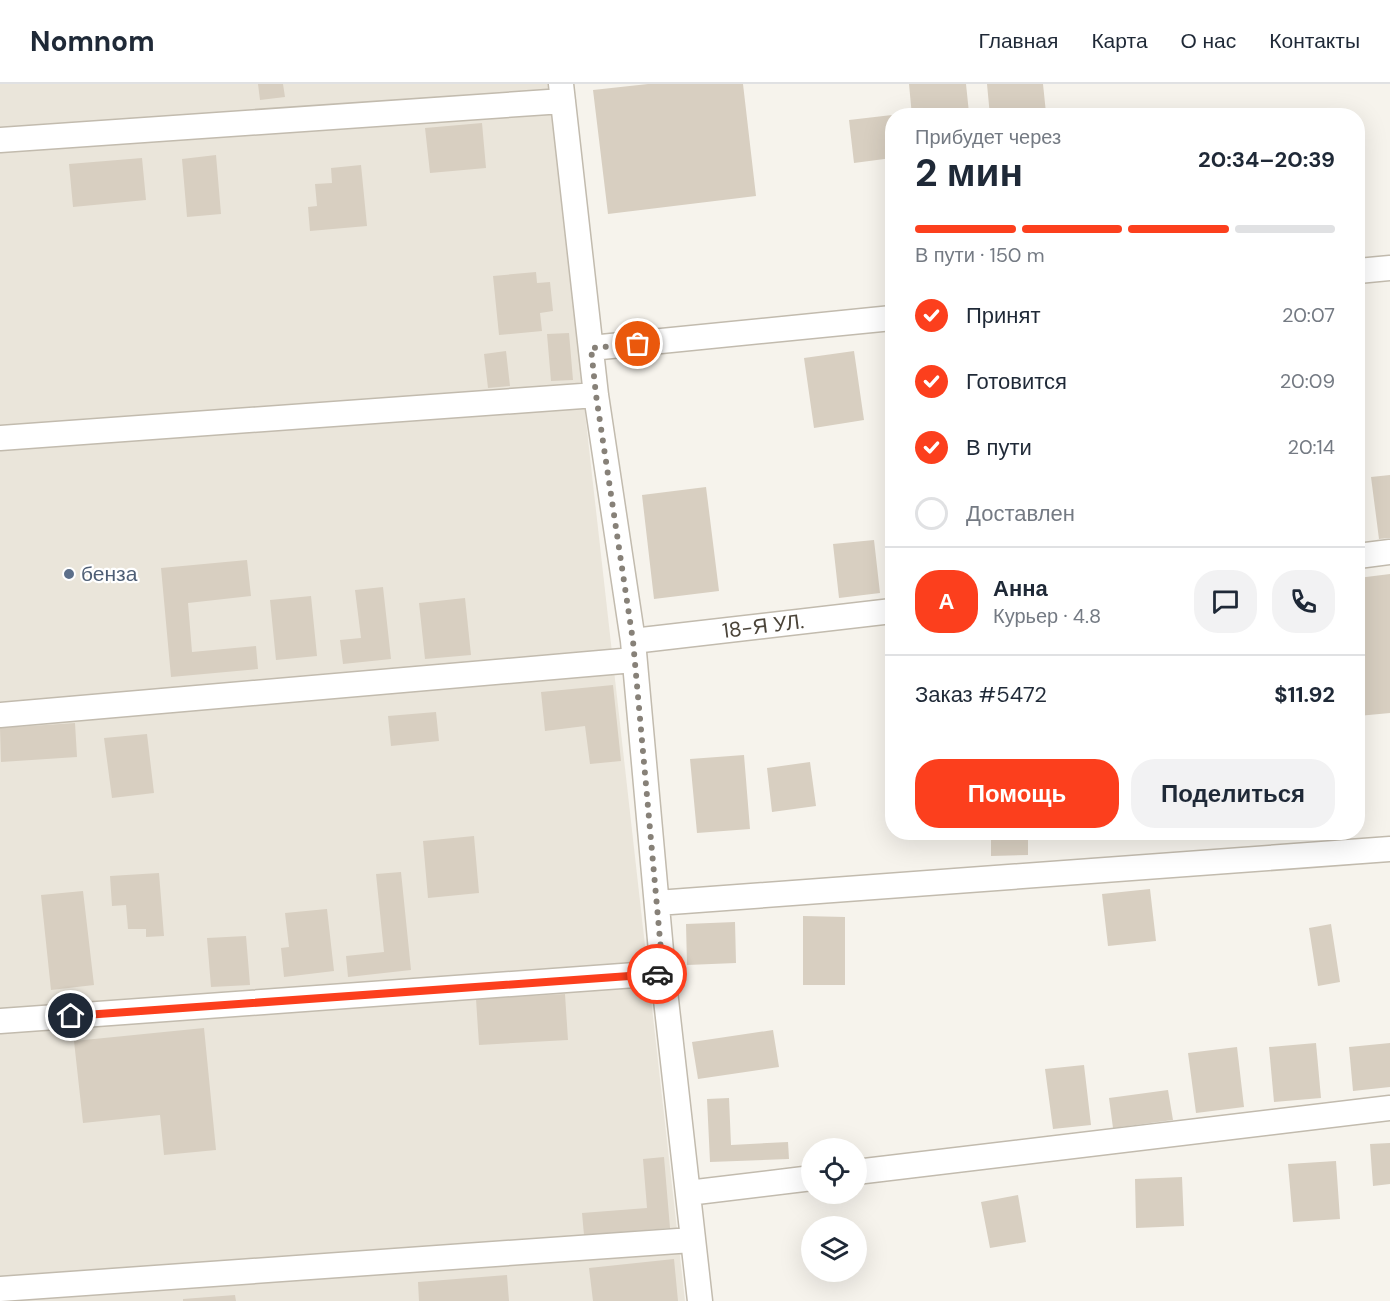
<!DOCTYPE html>
<html lang="ru">
<meta charset="utf-8">
<style>
:root{--surface:#fff;--page:#f2f2f3;--text:#1f2937;--muted:#747a83;--line:#e0e1e3;--accent:#fc3f1d}
body{margin:0;font-family:"DM Sans",sans-serif;background:var(--page);color:var(--text);height:100vh;display:flex;flex-direction:column;font-size:22px;white-space:nowrap}
*{box-sizing:border-box;margin:0}
p{font-size:20px;color:var(--muted)}
.icon{flex:none;width:33px;height:33px;fill:none;stroke:currentColor;stroke-width:2;stroke-linecap:round;stroke-linejoin:round}
.map{position:relative;flex:1;overflow:hidden}
.sheet{position:absolute;left:885px;top:24px;width:480px;height:732px;display:flex;flex-direction:column;background:var(--surface);border-radius:24px;box-shadow:0 6px 24px #0002}
.sheet>*{flex:none}
.buttons{position:absolute;left:801px;top:1054px;display:grid;gap:12px}
.buttons a{display:grid;place-items:center;width:66px;height:66px;border-radius:50%;background:var(--surface);box-shadow:0 6px 24px #0002;font-size:30px}
.pin{position:absolute;display:grid;place-items:center;width:51px;height:51px;color:#fff;margin:-26px;border:3px solid #fff;border-radius:50%;box-shadow:0 2px 6px #0007}
.courier{position:absolute;display:grid;place-items:center;width:60px;height:60px;margin:-30px;border:4px solid #fc3f1d;border-radius:50%;background:#fff;color:#222;box-shadow:0 2px 8px #0007}
.overview em{font-style:normal;font-weight:700}
.overview div{display:flex;flex-direction:column-reverse}
.overview{display:flex;align-items:center;justify-content:space-between;height:102px;padding:0 30px}
h1{font-size:39px;font-weight:700;line-height:45px}
.bar{display:grid;grid-template-columns:repeat(4,1fr);gap:9px 6px;align-content:center;height:72px;padding:0 30px}
.bar i{height:8px;border-radius:4px;background:var(--line)}
.bar .active{background:var(--accent)}
.bar p{grid-column:span 4}
.line{display:flex;align-items:center;gap:15px;padding:0 30px;border-top:2px solid var(--line)}
.line div{flex:1}
.round{display:grid;place-items:center;flex:none;width:63px;height:63px;border-radius:24px;background:var(--page)}
ol{padding:0 30px;list-style:none}
li{display:flex;align-items:center;gap:18px;height:66px}
li p{margin-inline-start:auto}
li .icon{padding:6px;border-radius:50%;background:var(--accent);color:#fff;stroke-width:4}
li:last-child{color:var(--muted)}
li i{width:33px;height:33px;border:3px solid var(--line);border-radius:50%}
.cta{display:flex;gap:12px;margin-top:auto;padding:12px 30px}
.cta a{flex:1;height:69px;border-radius:24px;background:var(--accent);color:#fff;font-size:24px;font-weight:700;line-height:69px;text-align:center}
.cta a+a{background:var(--page);color:var(--text)}
header{display:flex;align-items:center;gap:36px;box-sizing:border-box;height:84px;padding:0 30px;background:var(--surface);border-bottom:2px solid var(--line)}
header strong{font-size:28px}
nav{display:flex;gap:33px;margin-inline-start:auto;font-size:21px}
.map>svg:first-child{display:block}
</style>
<header>
<strong>Nomnom</strong>
<nav><a>Главная</a><a>Карта</a><a>О нас</a><a>Контакты</a></nav>
</header>
<div class="map">
<svg width="1390" height="1217" viewBox="0 0 1390 1217">
<rect width="100%" height="100%" fill="#f6f3ec"/>
<path fill="#eae5da" d="M0,0h548l137,1217h-685z"/>
<path fill="#d8cfc1" d="M258,0h25l2,13 -25,3z
M648,0h95l13,112 -148,18 -15,-124z
M909,0h57l3,29 -57,3z
M987,0h56l3,29 -56,3z
M892,31v43l-38,5 -5,-43z
M482,39l4,45 -56,5 -5,-45z
M216,71l5,59 -34,3 -5,-58z
M142,74l4,42 -73,7 -4,-43z
M361,81l6,61 -57,5 -2,-24 9,-1 -2,-22 17,-1 -1,-15z
M536,188l1,11 13,-1 3,29 -13,2 2,18 -43,4 -6,-59z
M569,249l4,47 -22,1 -4,-47z
M506,267l4,35 -22,2 -4,-34z
M854,267l10,69 -50,8 -10,-70z
M1390,391v63l-11,1 -8,-62z
M706,403l13,104 -65,8 -12,-104z
M874,456l6,53 -41,5 -6,-54z
M247,476l4,36 -63,7 4,49 64,-6 2,23 -87,8 -10,-109z
M1390,490v139l-32,3v-138z
M383,503l8,72 -48,5 -3,-24 21,-2 -6,-48z
M311,512l6,60 -41,4 -6,-60z
M465,514l6,57 -46,4 -6,-56z
M613,601l8,76 -31,3 -5,-38 -40,5 -4,-39z
M436,628l3,29 -48,5 -3,-30z
M75,639l2,34 -76,5 -1,-34z
M147,650l7,59 -42,5 -8,-60z
M744,671l6,74 -53,4 -7,-74z
M810,678l6,44 -44,6 -5,-44z
M991,748h37v23l-37,1z
M474,752l5,57 -51,5 -5,-57z
M401,788l10,98 -63,7 -2,-21 38,-4 -8,-78z
M159,789l5,63 -18,1v-8h-18l-2,-24 -14,1 -2,-30z
M1150,805l6,52 -48,5 -6,-52z
M83,807l11,94 -43,5 -10,-95z
M327,825l7,62 -50,6 -3,-29 8,-1 -4,-34z
M803,832l42,1v68h-42z
M735,838l1,41 -49,2 -1,-41z
M1331,840l9,58 -22,4 -9,-58z
M246,852l4,49 -39,2 -4,-49z
M565,910l3,46 -89,5 -3,-46z
M204,944l12,122 -52,5 -4,-40 -77,8 -9,-82z
M773,946l6,37 -81,12 -6,-37z
M1316,959l5,55 -47,4 -5,-55z
M1390,959v44l-37,4 -4,-44z
M1237,963l7,60 -48,6 -8,-60z
M1084,981l7,60 -38,4 -8,-60z
M1168,1006l5,30 -60,8 -4,-30z
M729,1014l2,47 57,-3 1,17 -79,3 -3,-63z
M1390,1059v41l-17,2 -3,-42z
M664,1073l6,71 -86,7 -2,-22 65,-5 -4,-49z
M1336,1077l4,58 -47,3 -5,-58z
M1182,1093l2,49 -48,2 -1,-49z
M1018,1111l8,47 -36,6 -9,-46z
M674,1175l4,42h-85l-4,-33z
M507,1191l2,26h-90l-1,-19z
M235,1211l1,6h-53v-2z"/>
<g fill="none" stroke-linecap="round" stroke-linejoin="round">
<defs>
<path id="minor" d="M561,0l35,311 37,246 30,332 37,328
M0,56l563,-39
M1358,187l32,-3
M591,264l301,-30
M0,354l596,-43
M1358,472l32,-4
M633,557l259,-30
M0,631l634,-55
M657,819l733,-54
M0,937l663,-48
M856,1088l534,-64
M688,1109l124,-15
M0,1205l692,-49"/>
</defs>
<use href="#minor" stroke="#c2bbae" stroke-width="27"/>
<use href="#minor" stroke="#fff" stroke-width="24"/>
</g>
<g fill="none" stroke-linecap="round" stroke-linejoin="round">
<path stroke="#878178" stroke-width="6" stroke-dasharray="0 10.8" d="M638,260l-47,4 5,47 37,246 30,332 -6,1"/>
<path stroke="#fc3f1d" stroke-width="8" d="M71,932l586,-42"/>
</g>
<circle fill="#5c6f8a" stroke="#fff" stroke-width="2" cx="69" cy="490" r="6"/>
<g text-anchor="middle" stroke-width="4.5" stroke-linejoin="round" paint-order="stroke">
<g font-size="21" fill="#4e5e75" stroke="#fff" text-anchor="start">
<text x="81" y="497">бенза</text>
</g>
<g font-size="21" fill="#4b4439" stroke="#fff">
<text transform="translate(763 542) rotate(-7)" y="7">18-Я УЛ.</text>
</g>
</g>
</svg>
<div class="buttons">
<a><svg class="icon" aria-label="locate" viewBox="0 0 24 24"><circle cx="12" cy="12" r="6"/><path d="M12 2v4M12 18v4M2 12h4M18 12h4"/></svg></a>
<a><svg class="icon" aria-label="layers" viewBox="0 0 24 24"><path d="M12 4l9 5-9 5-9-5zM3 14l9 5 9-5"/></svg></a>
</div>
<div class="pin" style="left:638px;top:260px;background:#ea580c"><svg class="icon" aria-label="bag" viewBox="0 0 24 24"><path d="M5 8h14l-1 12H6zM9 8a3 3 0 0 1 6 0"/></svg></div>
<div class="pin" style="left:71px;top:932px;background:#1f2937"><svg class="icon" aria-label="home" viewBox="0 0 24 24"><path d="M3 11l9-7 9 7M6 9v11h12V9"/></svg></div>
<div class="courier" style="left:657px;top:890px"><svg class="icon" aria-label="car" viewBox="0 0 24 24"><path d="M5 17H2v-5l4-1 3-4h7l3 4 3 1v5h-3M9 17h6M6 11h13"/><circle cx="7" cy="17" r="2"/><circle cx="17" cy="17" r="2"/></svg></div>
<section class="sheet">
<div class="overview"><div><h1>2 мин</h1><p>Прибудет через</p></div><em>20:34–20:39</em></div>
<div class="bar"><i class="active"></i><i class="active"></i><i class="active"></i><i></i><p>В пути · 150 m</p></div>
<ol>
<li><svg class="icon" aria-label="check" viewBox="0 0 24 24"><path d="M5 12l5 5 9-10"/></svg>Принят<p>20:07</p></li>
<li><svg class="icon" aria-label="check" viewBox="0 0 24 24"><path d="M5 12l5 5 9-10"/></svg>Готовится<p>20:09</p></li>
<li><svg class="icon" aria-label="check" viewBox="0 0 24 24"><path d="M5 12l5 5 9-10"/></svg>В пути<p>20:14</p></li>
<li><i></i>Доставлен</li>
</ol>
<div class="line" style="height:108px"><b class="round" style="background:var(--accent);color:#fff">А</b><div><b>Анна</b><p>Курьер · 4.8</p></div><a class="round"><svg class="icon" aria-label="chat" viewBox="0 0 24 24"><path d="M4 5h16v11H9l-5 4z"/></svg></a><a class="round"><svg class="icon" aria-label="phone" viewBox="0 0 24 24"><path d="M5 4h4l2 5-3 2q2 4 5 5l2-3 5 2v4C11 20 4 13 5 4z"/></svg></a></div>
<div class="line" style="height:78px"><div>Заказ #5472</div><b>$11.92</b></div>
<div class="cta"><a>Помощь</a><a>Поделиться</a></div>
</section>
</div>
